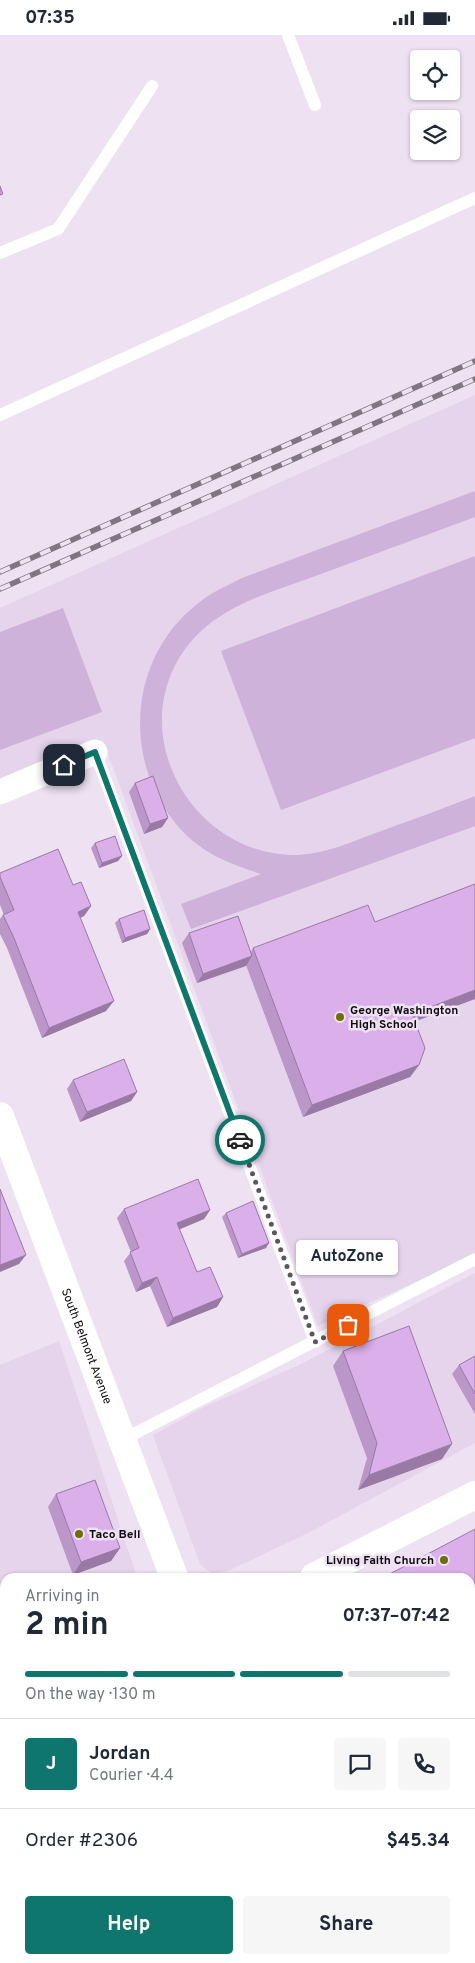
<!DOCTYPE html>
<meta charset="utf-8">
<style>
:root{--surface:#fff;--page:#f6f6f7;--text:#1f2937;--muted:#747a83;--line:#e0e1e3;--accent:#0f766e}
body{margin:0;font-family:Overpass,sans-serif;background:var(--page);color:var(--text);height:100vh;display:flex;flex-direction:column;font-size:19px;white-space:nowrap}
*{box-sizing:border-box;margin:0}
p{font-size:16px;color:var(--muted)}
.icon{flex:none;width:28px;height:28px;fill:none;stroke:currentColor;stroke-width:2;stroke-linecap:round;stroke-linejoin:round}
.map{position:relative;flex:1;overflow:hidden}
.sheet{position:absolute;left:0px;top:1538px;width:475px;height:391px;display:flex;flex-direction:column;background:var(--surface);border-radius:15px 15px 0 0;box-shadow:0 1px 4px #0004}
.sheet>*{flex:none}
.tools{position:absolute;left:410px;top:15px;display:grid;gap:10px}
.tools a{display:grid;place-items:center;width:50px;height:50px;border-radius:5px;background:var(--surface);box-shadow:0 1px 4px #0004;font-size:25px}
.pin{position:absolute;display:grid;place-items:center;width:42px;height:42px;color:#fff;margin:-21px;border-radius:10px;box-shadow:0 2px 8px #0006}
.courier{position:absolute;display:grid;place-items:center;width:50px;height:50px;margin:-25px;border:4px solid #0f766e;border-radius:50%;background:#fff;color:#222;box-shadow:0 1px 6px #0007}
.bubble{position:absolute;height:35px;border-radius:5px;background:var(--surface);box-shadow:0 1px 4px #0004;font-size:16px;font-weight:700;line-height:35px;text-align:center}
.headline em{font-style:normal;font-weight:700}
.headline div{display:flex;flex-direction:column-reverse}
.headline{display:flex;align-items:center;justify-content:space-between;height:85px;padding:0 25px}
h1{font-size:32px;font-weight:700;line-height:38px}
.bar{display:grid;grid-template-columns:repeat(4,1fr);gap:8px 5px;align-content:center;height:60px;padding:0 25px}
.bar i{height:6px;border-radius:4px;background:var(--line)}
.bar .active{background:var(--accent)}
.bar p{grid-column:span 4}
.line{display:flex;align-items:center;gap:12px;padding:0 25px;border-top:1px solid var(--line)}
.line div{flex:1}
.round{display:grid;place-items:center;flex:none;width:52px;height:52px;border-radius:5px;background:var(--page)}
.action{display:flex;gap:10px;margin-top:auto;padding:10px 25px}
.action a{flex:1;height:58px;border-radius:5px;background:var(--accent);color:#fff;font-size:20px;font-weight:700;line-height:58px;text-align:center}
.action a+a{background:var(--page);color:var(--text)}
.status{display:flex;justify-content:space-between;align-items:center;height:35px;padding:0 25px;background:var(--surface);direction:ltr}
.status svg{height:14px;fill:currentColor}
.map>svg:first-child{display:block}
</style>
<div class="status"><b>07:35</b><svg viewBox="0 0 49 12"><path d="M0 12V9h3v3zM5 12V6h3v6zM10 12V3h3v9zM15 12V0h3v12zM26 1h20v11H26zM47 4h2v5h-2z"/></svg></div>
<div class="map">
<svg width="475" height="1928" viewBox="0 0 475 1928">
<rect width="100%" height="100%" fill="#eee1f2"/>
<path fill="#e5d4ec" d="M475,360v860l-157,71 -215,-586 -103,40v-172z
M475,1238v170l-165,89 -82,39 -16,3 -12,-10 -47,-129 55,-30 91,-40z
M59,1306l78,236h-132v101l-5,3v-316z
M5,1757l2,167 -7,2v-166z"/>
<path fill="#ceb2d9" d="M475,456v26c-51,19 -103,38 -154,57 -42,16 -89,27 -122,59 -83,82 -16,223 98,222 29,-1 57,-14 84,-24 31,-11 63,-23 94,-35v30l-284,103 -10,-25 80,-30c-24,-8 -48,-16 -68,-33 -71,-61 -71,-177 3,-236 14,-12 30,-19 46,-27z
M475,521v182l-194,72 -60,-159z
M63,573l39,104 -102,38v-118z"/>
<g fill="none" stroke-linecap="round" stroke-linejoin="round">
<path stroke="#fff" stroke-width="12" d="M288,0l27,70
M0,218l58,-24 94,-143
M0,380l475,-217
M95,717l220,590
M122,1405l353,-181
M470,1726l5,-2
M95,1924l2,4
M14,1928l11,-4"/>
<path stroke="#fff" stroke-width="25" d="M0,757l95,-40"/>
<g stroke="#fff" stroke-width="28">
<path id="s1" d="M0,1081l174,461"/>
<path d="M307,1924l2,4"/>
</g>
<path stroke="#fff" stroke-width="28" d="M314,1542l161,-82
M0,1705l5,-3"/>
<defs>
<path id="rail" d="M0,537l475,-211
M0,554l475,-210"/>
</defs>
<use href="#rail" stroke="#7e7681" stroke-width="5.5"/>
<use href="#rail" stroke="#eee1f2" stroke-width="4" stroke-dasharray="11" stroke-linecap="butt"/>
</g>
<path fill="#bb96c9" d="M135,748l33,35 -6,9 -18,7 -15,-42z
M95,808l27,13 -4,5 -19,7 -8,-20z
M0,838l73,12 18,21 -7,10 -4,2 26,93 -64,27 -35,-90 -7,-14v-15l3,-4h1l-4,-10z
M119,884l31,10 -3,5 -25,9 -7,-20z
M189,898l62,19 2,-4 162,74 4,43 -9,12 -107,40 -57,-152 -49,18 -15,-40z
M73,1045l64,12 -6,9 -51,21 -13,-33z
M124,1174l86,1 -6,9 -25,10 18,43 26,25 -6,10 -50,20 -17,-41 -14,6 -12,-31 7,-9 -14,-34z
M226,1178l40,35 -28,10 -16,-41z
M343,1316l99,108 -84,31 9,-32 -34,-92z
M475,1321v58l-23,-40 7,-9z
M56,1459l64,54 -9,13 -38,14 -25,-68z
M5,1762v58l-5,-14v-42z
M107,1924h27l2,4h-28z
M194,1924h74l1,1 -2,3h-71z
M362,1924h73l1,4h-73z"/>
<path fill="#997aa4" d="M168,783l-6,9 -18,7 6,-10z
M122,821l-4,5 -19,7 3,-5z
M91,871l-7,10 -13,6 7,-10z
M150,894l-3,5 -25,9 3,-5z
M252,921l-6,10 -49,17 6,-9z
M475,955v9l-72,27 9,-12z
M114,966l-8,10 -64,27 7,-10z
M419,1030l-9,12 -107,40 9,-12z
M137,1057l-6,9 -51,21 7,-10z
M210,1175l-6,9 -33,14 6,-10z
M269,1208l-3,5 -28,10 4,-4z
M26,1220l-7,9 -19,8v-7z
M157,1242l-7,9 -14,6 6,-9z
M223,1262l-6,10 -50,20 6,-9z
M452,1409l-10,15 -84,31 11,-15z
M120,1513l-9,13 -38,14 8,-13z
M475,1655v9l-5,2v-7l2,-3z
M475,1789l-4,5h-1v-3z"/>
<path fill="#daafea" stroke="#997aa4" d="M0,151l3,8 -3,1z
M153,741l15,42 -18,6 -15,-41z
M115,801l7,20 -20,7 -7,-20z
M58,814l15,36 8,-3 10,24 -13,6 36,89 -65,27 -35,-90 -11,-23 11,-5 -14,-33v-4z
M475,849v106l-63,24 13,34 -6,17 -107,40 -59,-157 115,-43 7,17z
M144,875l6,19 -25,9 -6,-19z
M238,881l14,40 -49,18 -14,-41z
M124,1024l13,33 -50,20 -14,-32z
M198,1144l12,31 -33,13 20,49 13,-5 13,30 -50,21 -16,-41 -15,6 -12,-31 9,-4 -15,-39z
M0,1154l26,66 -26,10z
M253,1166l16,42 -27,11 -16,-41z
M409,1291l43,118 -83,31 8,-32 -34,-92z
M475,1321v38l-16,-29z
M95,1445l25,68 -39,14 -25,-68z
M475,1494v161l-3,1 -2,-5v-109h-86z
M5,1762v25l-5,-14v-9z
M470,1776l5,13 -5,2z
M112,1924h22l2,4h-23z
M204,1924h64l1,1 -9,3h-63l7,-3z
M371,1924h64l1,4h-63z"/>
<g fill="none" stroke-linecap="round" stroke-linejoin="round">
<path stroke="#5d565f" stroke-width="5" stroke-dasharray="0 9" d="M240,1105l75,202 33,-17"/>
<path stroke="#0f766e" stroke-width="6" d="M64,730l31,-13 145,388"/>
</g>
<g fill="#706c08" stroke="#eee1f2" stroke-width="2">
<circle cx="340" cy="982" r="5"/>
<circle cx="79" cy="1499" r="5"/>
<circle cx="444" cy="1525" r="5"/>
</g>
<g text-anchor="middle" stroke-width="5" stroke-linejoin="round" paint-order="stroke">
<g font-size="12" font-weight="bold" fill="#0f0b10" stroke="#eee1f2" text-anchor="start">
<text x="350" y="979">George Washington<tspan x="350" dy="14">High School</tspan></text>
<text x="89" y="1503">Taco Bell</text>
<text x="434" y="1529" text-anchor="end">Living Faith Church</text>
</g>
<g font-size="12" fill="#0f0b10" stroke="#eee1f2">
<text dy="4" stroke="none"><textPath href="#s1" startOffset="246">South Belmont Avenue</textPath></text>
</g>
</g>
</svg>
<div class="tools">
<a><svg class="icon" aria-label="locate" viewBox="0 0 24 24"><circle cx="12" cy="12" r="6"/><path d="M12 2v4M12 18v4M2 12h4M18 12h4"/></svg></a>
<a><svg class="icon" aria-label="layers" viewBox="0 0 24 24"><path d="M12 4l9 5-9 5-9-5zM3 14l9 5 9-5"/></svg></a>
</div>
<div class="pin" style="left:348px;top:1290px;background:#ea580c"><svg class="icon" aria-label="bag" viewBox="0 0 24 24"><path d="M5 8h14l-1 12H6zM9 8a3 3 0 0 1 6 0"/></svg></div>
<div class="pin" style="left:64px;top:730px;background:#1f2937"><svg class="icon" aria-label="home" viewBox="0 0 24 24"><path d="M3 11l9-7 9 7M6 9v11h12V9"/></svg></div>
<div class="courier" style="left:240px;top:1105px"><svg class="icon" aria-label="car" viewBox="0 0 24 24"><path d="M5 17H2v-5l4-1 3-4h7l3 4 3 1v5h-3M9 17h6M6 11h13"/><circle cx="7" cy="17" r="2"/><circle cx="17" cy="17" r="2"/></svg></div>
<div class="bubble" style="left:296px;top:1205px;width:102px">AutoZone</div>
<section class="sheet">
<div class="headline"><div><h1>2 min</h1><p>Arriving in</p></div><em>07:37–07:42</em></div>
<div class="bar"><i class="active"></i><i class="active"></i><i class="active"></i><i></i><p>On the way · 130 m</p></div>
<div class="line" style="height:90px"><b class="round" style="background:var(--accent);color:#fff">J</b><div><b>Jordan</b><p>Courier · 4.4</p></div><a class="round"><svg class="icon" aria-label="chat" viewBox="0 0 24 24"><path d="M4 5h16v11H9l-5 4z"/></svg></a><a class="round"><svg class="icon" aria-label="phone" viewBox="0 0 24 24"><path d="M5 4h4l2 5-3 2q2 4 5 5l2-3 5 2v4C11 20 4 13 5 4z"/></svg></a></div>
<div class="line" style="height:65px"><div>Order #2306</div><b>$45.34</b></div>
<div class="action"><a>Help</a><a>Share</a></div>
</section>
</div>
